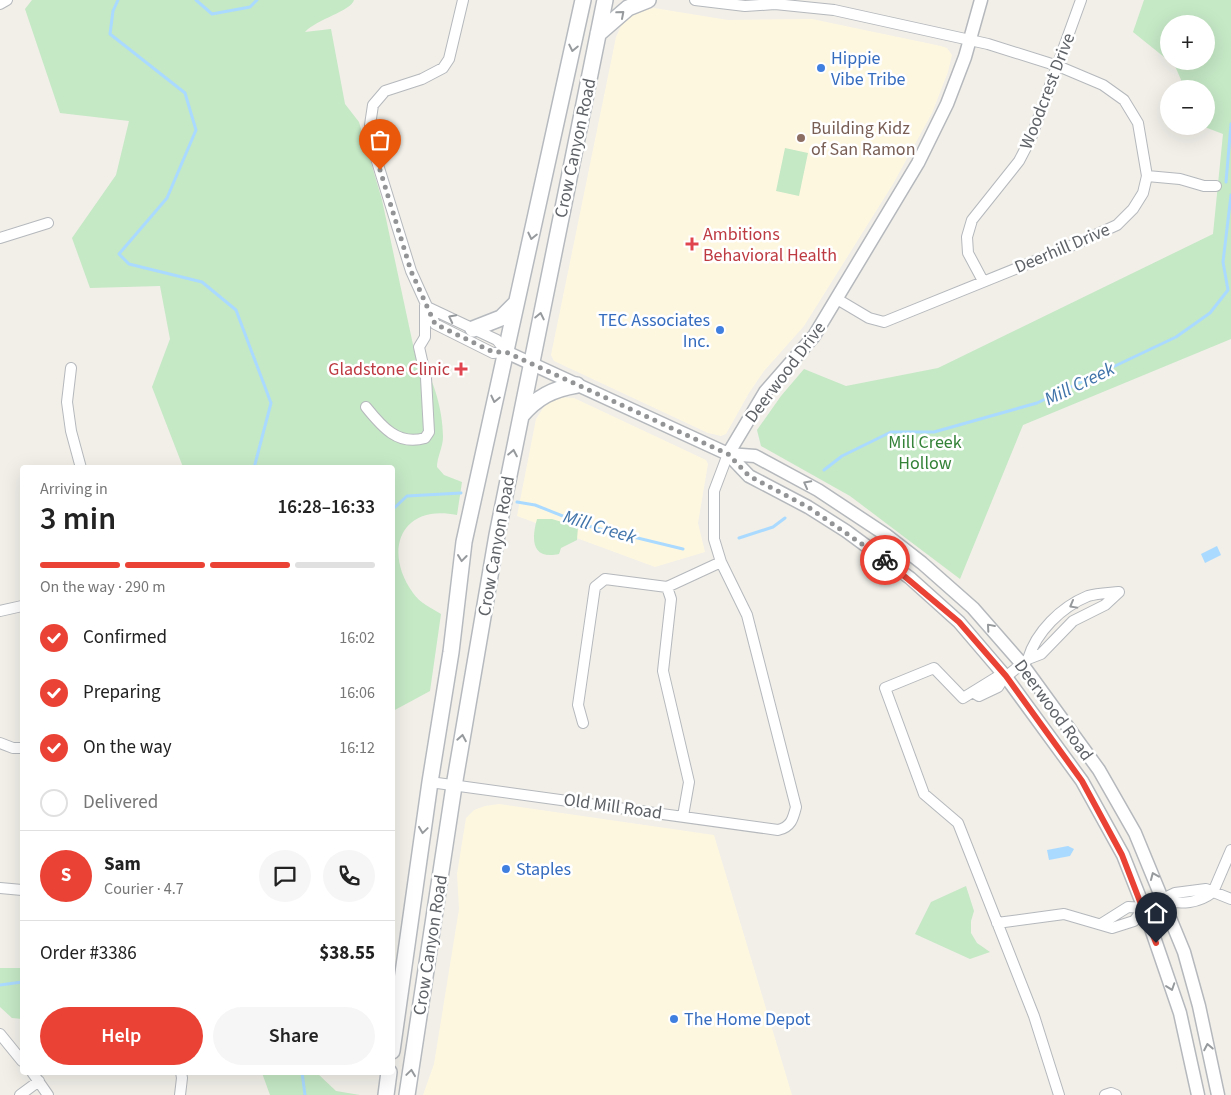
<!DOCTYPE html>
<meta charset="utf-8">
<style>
:root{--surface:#fff;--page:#f6f6f6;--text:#222;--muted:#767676;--line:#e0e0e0;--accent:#ea4335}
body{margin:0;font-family:"Source Sans 3",sans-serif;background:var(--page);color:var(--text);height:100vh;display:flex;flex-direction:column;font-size:19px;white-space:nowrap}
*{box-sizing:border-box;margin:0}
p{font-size:16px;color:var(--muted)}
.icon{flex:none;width:28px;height:28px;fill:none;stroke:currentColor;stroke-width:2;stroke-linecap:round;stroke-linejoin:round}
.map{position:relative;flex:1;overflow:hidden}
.side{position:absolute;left:20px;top:465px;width:375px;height:610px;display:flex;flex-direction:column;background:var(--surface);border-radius:5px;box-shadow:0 5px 20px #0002}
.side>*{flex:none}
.controls{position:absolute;left:1160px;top:15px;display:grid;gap:10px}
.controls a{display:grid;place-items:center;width:55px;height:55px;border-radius:50%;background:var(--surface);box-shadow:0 5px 20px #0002;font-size:25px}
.pin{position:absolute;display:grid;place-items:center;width:42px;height:42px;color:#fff;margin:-51px -21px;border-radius:50% 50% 50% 0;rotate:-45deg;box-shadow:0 0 5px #0007}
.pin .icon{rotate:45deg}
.courier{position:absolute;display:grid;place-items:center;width:50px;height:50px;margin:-25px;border:4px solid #ea4335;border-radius:50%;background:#fff;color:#222;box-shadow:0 1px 6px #0007}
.overview em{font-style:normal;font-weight:600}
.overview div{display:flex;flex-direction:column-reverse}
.overview{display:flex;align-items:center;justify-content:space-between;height:85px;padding:0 20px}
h1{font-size:32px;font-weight:600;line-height:38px}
.bar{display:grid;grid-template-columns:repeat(4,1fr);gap:8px 5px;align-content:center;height:60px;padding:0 20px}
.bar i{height:6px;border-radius:4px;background:var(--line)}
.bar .on{background:var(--accent)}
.bar p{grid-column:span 4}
.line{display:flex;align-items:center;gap:12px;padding:0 20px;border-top:1px solid var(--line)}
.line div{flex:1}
.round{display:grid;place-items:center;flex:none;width:52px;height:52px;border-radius:26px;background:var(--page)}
ol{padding:0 20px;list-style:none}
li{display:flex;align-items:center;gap:15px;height:55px}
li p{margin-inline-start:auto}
li .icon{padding:5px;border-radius:50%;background:var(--accent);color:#fff;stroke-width:4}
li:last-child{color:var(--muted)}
li i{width:28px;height:28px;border:2px solid var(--line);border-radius:50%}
.button{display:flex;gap:10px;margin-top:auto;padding:10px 20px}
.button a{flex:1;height:58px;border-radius:30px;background:var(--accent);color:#fff;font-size:20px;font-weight:600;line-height:58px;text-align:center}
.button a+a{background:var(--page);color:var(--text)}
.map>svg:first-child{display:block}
</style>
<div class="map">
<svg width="1231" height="1095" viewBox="0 0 1231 1095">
<rect width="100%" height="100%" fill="#f1efe8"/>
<path fill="#fef7e0" d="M654,8l74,12 84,-1 129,27 6,2 5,7 -4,17 -16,41 -39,71 -89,142 -40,45 -15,22 -23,41 -5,2 -13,-3 -154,-72 -3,-6 65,-318 6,-13 9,-9 10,-5z
M560,397l14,1 132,62 2,4 -10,59 7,29 -50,15 -138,-51 19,-97 9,-14z
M499,804l215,31 78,260h-369l11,-31 25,-155 -2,-35 9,-56 8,-8 11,-4z"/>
<path fill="#c5e8c5" d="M32,0h322c-3,11 -37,19 -49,32l26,-3 14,75 14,18 23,78 33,154c18,18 28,57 28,83 0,10 -6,20 -6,30l7,8 18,7 -5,33c-57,-12 -74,37 -44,78 7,10 18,15 28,21l-11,77 -37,20 -1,-243 -209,-1 -31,-80 18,-48 -10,-53 -70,2 -18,-50 44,-63 13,-54 -69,-8 -35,-104z
M1144,0h87v339l-208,86 -63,154 -110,-83 -89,-50 -4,-16 24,-34 23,-27 42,17 92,-18 275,-134 10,-100 -21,-8h4v-37h-21l-10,-23 -6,-5h37v-37h-37v37l-36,-29z
M785,148l23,5 -9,43 -23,-5z
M537,519h15l26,8 -1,13 -16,8 -2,6c-27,6 -28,-14 -22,-35z
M966,886l8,25 -3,10v12l6,10 13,9 -20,7 -55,-25 16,-32z
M0,968h22v51l-10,-1 -12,-11z
M262,1073h55l19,18 24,4h-90z"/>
<path fill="#aadaff" d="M1217,546l4,9 -16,8 -4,-9z
M1068,846l6,3 -4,7 -21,4 -2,-10z"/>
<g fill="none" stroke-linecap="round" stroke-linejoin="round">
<path stroke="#aadaff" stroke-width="3" d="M118,0l-5,11 -3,23 75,59 11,37 -29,68 -48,56 10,10 73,18 34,28 35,93 -17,65
M196,0l16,14 38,-7 7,-7
M1226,182l5,-58
M824,470l18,-14 49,-24h43l103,-29 139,-66 34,-24 18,-23 -5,-28 8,-67
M517,502l18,3 53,21 95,23
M392,510l15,-14 54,-3
M739,538l34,-11 12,-9
M0,985l22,-3
M302,1072l3,23"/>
<defs>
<path id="minor" d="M463,0l-14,59 -6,9 -21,11 -37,12 -12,14 -3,20 5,30 36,116 24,53 58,29 13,-1
M695,0l50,6 30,-2 59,6 154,34 70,22 45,19 21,15 14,23 9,53 -4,17 -10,16 -16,16 -55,25 -178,72 -15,-4 -32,-19
M0,4l7,-4
M1147,176l33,3 24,7h12
M0,238l48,-15
M983,281l-15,-28 -1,-16 5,-17 47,-59 12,-23 50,-138
M425,306l72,34 9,12
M71,368l-4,34 4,29 10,37
M366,407c16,20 32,39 59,31l4,-6 -3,-54 -7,-31 6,-10v-30
M667,587l4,12 -8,72 26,111 -6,34
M0,611l22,-5
M1028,659c8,-27 33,-52 60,-63 9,-3 21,-3 31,-4
M1003,679l-6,-2 -34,21 -29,-30 -49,20 39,106 34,29 76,193 25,79
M974,693l5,3 19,-9 5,-8 25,-20 13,-5 32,-33 32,-16 14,-13
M583,723l-5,-18 17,-118 10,-8 62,8 54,-25
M0,743l13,5h9
M430,782l348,48c13,-3 15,-11 18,-23l-49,-192 -26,-53 -7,-23v-48l14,-37
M0,888l22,2
M1213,892l18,-42
M1164,900c17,5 35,3 49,-8
M997,923l67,-9 48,14 22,-7 10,-13
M1101,924l27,-17 16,1 31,-15 31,-4 25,10
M0,1034l22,27
M32,1072l16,23
M20,1095l19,-14
M180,1095l2,-17 -1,-6
M1105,1095l6,-2 5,2"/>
<path id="tertiary" d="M506,352l222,102 27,2 63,34 68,45 36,28 51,45 49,56 77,106 36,63 49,119 15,54 19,89
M728,454l21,22 59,31 38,24 64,47 49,44 47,55 76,104 41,74 21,53 36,105 18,82
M728,454l37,-62 49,-56 104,-173 29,-59 18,-47 16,-57"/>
<path id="secondary" d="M598,34l30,-26 20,-8
M473,329l28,-11 15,-15
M521,416c16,-19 32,-27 56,-31
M392,1051l38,-269 21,-130 13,-110 119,-542
M386,1095l3,-23
M407,1095l47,-309 43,-251 108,-535"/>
</defs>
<use href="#minor" stroke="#b5b8bc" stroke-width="12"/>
<use href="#tertiary" stroke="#b5b8bc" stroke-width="15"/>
<use href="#secondary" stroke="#b6babf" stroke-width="18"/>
<use href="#minor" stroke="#fff" stroke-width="10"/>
<use href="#tertiary" stroke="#fff" stroke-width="12"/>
<use href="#secondary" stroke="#fff" stroke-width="15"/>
</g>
<defs><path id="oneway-chevron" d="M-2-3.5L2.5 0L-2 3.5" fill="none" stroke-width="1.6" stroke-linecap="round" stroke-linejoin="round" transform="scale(1.25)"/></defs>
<g stroke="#979a9d">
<use href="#oneway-chevron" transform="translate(621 14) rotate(-41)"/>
<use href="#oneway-chevron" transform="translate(573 48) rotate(102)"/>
<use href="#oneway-chevron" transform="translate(532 236) rotate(103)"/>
<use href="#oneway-chevron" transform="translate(540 316) rotate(-78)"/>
<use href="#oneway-chevron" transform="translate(452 318) rotate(-153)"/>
<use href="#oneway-chevron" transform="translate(495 399) rotate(103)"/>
<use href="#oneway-chevron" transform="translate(513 453) rotate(-79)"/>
<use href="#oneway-chevron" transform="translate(807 484) rotate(-152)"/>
<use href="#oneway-chevron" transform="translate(462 558) rotate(97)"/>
<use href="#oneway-chevron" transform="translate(1073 605) rotate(151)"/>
<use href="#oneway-chevron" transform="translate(990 627) rotate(-131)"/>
<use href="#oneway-chevron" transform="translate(462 738) rotate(-80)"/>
<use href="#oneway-chevron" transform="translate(423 830) rotate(98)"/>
<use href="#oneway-chevron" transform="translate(1154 876) rotate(-113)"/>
<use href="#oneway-chevron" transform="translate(1171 987) rotate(71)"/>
<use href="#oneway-chevron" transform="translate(1208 1047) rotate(-101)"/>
<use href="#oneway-chevron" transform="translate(411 1073) rotate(-82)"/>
</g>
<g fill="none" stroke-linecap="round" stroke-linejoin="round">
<path stroke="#929495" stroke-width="5" stroke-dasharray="0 9" d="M380,170l31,101 24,53 58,28h13l222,102 21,22 59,31 77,53"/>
<path stroke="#ea4335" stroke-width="6" d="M885,560l74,62 47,54 76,105 40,74 34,88"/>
</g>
<g fill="#3f7fe0" stroke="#fff" stroke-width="2">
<circle cx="821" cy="68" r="5"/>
<circle cx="720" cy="330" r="5"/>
<circle cx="506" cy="869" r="5"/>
<circle cx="674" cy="1019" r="5"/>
</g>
<circle fill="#8d6e63" stroke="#fff" stroke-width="2" cx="801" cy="138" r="5"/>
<g fill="#e0444e" stroke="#fff" stroke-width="2">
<path d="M689.5 236.5h5v5h5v5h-5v5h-5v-5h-5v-5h5z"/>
<path d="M458.5 361.5h5v5h5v5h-5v5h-5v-5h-5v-5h5z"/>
</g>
<g text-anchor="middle" stroke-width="5" stroke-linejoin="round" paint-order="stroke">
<g font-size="18" fill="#366cbe" stroke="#fff" text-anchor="start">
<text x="831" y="64">Hippie<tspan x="831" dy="21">Vibe Tribe</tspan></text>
<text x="710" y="326" text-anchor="end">TEC Associates<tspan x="710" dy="21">Inc.</tspan></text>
<text x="516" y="875">Staples</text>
<text x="684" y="1025">The Home Depot</text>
</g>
<g font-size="18" fill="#5f6368" stroke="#fff">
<text transform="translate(1047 91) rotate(-69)" y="6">Woodcrest Drive</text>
<text transform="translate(575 148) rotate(-78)" y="6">Crow Canyon Road</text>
<text transform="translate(1062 248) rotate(-23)" y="6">Deerhill Drive</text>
<text transform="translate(785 372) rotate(-53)" y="6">Deerwood Drive</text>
<text transform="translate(496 546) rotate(-80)" y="6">Crow Canyon Road</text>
<text transform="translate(1054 710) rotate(54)" y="6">Deerwood Road</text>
<text transform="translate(613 806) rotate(8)" y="6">Old Mill Road</text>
<text transform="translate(430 945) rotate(-81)" y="6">Crow Canyon Road</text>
</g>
<g font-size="18" fill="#785e54" stroke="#fff" text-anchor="start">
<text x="811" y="134">Building Kidz<tspan x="811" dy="21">of San Ramon</tspan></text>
</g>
<g font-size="18" fill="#be3a42" stroke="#fff" text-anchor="start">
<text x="703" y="240">Ambitions<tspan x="703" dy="21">Behavioral Health</tspan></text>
<text x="450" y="375" text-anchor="end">Gladstone Clinic</text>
</g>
<g font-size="18" fill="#348238" stroke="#fff">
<text x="925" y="448">Mill Creek<tspan x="925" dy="21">Hollow</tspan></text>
</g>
<g font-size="19" font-style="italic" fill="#4174aa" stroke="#fff">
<text transform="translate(1079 383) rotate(-26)" y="7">Mill Creek</text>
<text transform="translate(600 526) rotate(17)" y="7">Mill Creek</text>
</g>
</g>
</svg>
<div class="controls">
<a>+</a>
<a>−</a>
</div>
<div class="pin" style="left:380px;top:170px;background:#ea580c"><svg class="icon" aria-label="bag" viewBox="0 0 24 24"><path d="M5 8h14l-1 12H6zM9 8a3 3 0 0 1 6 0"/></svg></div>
<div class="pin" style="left:1156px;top:943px;background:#1f2937"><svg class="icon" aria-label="home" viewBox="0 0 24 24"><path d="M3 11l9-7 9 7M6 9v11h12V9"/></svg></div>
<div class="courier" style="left:885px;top:560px"><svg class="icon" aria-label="bike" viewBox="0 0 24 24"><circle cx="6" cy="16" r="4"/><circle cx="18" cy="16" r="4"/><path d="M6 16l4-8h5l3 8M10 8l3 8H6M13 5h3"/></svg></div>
<section class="side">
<div class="overview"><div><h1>3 min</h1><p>Arriving in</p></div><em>16:28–16:33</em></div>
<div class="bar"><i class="on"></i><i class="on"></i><i class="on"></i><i></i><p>On the way · 290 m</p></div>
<ol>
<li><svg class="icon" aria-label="check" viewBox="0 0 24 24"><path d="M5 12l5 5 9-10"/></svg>Confirmed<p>16:02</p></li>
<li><svg class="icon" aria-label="check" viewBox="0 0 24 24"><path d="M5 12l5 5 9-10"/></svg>Preparing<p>16:06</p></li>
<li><svg class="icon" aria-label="check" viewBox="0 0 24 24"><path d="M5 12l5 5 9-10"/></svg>On the way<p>16:12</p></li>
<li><i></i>Delivered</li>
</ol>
<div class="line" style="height:90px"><b class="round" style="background:var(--accent);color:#fff">S</b><div><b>Sam</b><p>Courier · 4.7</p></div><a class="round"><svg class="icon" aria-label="chat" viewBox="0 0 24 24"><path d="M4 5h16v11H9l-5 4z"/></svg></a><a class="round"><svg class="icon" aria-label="phone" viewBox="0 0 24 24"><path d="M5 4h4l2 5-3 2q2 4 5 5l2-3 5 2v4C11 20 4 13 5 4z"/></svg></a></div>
<div class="line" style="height:65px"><div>Order #3386</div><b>$38.55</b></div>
<div class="button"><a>Help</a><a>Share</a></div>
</section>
</div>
